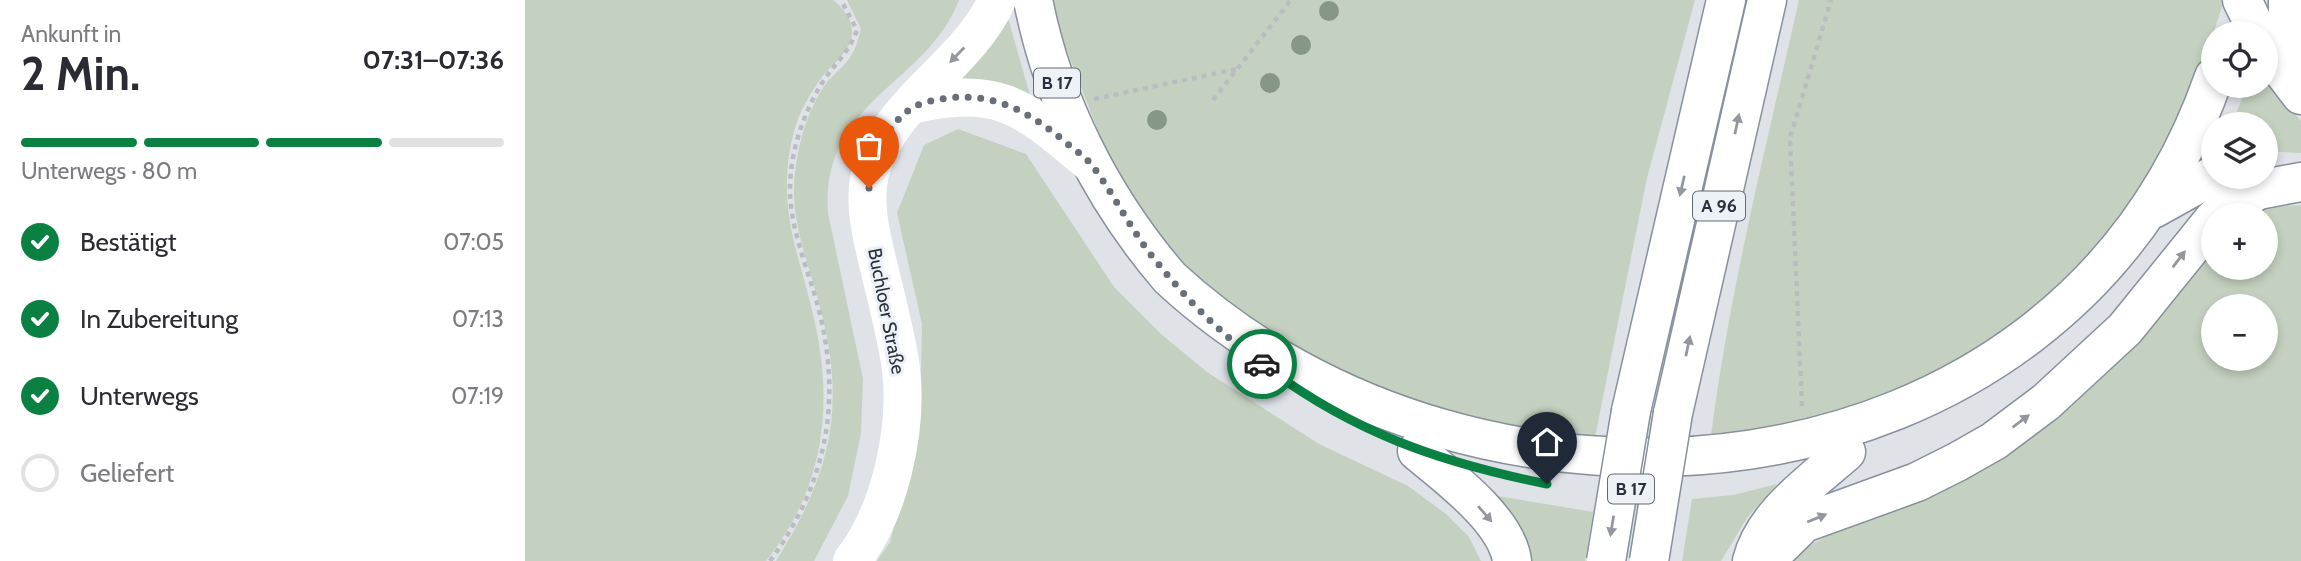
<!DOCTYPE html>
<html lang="de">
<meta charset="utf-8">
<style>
:root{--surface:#fff;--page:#f2f2f3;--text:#2b2b33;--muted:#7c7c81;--line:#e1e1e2;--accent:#0b8043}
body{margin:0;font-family:Cabin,sans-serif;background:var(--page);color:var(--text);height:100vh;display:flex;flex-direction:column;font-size:26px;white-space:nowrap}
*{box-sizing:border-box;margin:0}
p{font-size:23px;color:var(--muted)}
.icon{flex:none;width:38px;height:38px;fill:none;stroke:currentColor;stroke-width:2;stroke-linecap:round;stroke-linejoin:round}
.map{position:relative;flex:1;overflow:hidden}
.drawer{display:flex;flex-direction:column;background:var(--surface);width:525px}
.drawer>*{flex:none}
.controls{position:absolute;left:1676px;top:21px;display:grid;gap:14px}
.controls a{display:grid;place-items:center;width:77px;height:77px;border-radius:50%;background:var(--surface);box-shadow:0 4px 10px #0003;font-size:35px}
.pin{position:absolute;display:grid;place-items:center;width:60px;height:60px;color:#fff;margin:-72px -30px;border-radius:50% 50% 50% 0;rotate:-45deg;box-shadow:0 0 7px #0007}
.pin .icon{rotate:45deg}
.courier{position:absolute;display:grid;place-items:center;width:70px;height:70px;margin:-35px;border:5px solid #0b8043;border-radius:50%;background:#fff;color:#222;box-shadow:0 2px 9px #0007}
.overview em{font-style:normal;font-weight:700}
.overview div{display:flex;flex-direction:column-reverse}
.overview{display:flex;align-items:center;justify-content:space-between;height:119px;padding:0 21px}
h1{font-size:46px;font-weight:700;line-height:52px}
.bar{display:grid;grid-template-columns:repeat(4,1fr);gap:10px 7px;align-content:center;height:84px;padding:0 21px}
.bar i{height:9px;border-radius:5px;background:var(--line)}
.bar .selected{background:var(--accent)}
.bar p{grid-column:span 4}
ol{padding:0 21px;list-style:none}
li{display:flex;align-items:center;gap:21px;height:77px}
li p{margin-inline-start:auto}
li .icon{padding:7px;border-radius:50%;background:var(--accent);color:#fff;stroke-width:4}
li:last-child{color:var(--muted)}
li i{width:38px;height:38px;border:4px solid var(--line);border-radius:50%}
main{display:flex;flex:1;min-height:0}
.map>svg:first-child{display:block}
</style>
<main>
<section class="drawer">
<div class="overview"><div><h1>2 Min.</h1><p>Ankunft in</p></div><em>07:31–07:36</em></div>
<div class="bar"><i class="selected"></i><i class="selected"></i><i class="selected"></i><i></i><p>Unterwegs · 80 m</p></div>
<ol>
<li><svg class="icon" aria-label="check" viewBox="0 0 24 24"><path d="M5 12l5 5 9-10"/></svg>Bestätigt<p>07:05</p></li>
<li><svg class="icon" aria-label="check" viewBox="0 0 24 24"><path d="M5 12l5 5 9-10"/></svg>In Zubereitung<p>07:13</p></li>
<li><svg class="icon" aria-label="check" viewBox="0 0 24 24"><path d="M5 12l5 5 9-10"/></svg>Unterwegs<p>07:19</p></li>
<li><i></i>Geliefert</li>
</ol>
</section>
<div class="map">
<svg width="1776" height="561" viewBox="0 0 1776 561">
<rect width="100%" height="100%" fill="#dfe2e7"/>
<path fill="#c5d1c0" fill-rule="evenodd" d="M0,0h308c9,7 18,17 19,30 2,19 -20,34 -31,48 -8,11 -18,28 -23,41 -8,23 -12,48 -11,73 1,40 15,76 24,114 24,93 16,178 -45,255h-241z
M322,0h112c-32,85 -138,99 -131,213l35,166 -2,54 -13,63 -34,65h-38c56,-89 71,-156 43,-258 -10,-37 -26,-76 -25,-115 1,-35 12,-77 33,-106 8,-9 19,-17 25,-28 5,-7 6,-17 9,-25z
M528,0h642l-48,178 -59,294 -215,-61 -206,-157 -57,-93 -53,-135z
M1274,0h425l-39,122 -46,83 -139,146 -293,119c17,-159 57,-314 92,-470z
M483,18l22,77 -83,-8z
M1741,80l35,41v32l-35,-2v-27h-34l15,-38h19z
M433,129l68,25 88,133 47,47 46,38 112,72 89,42 38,28 23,23 12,24h-604l13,-19 30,-118 2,-100 -25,-111 27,-68z
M1776,205v356h-512l20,-15 39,-21 72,-29 294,-262v34h52v-53h-22l33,-8zM1689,306h52v53h-52z
M1252,484l-30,34 -26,43h-39l10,-62 41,-4z
M961,494l107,18 -8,49h-60z"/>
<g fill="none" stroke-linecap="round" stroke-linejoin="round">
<defs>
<path id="trunk" d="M508,0c20,102 69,199 137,278 307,283 890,242 1044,-201
M1717,0l16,33
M1741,49l35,46
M1628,209l61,-34
M1693,215l40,-25 43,-8
M1240,561l39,-38 113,-41 40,-20 37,-21 52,-39 79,-73 89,-110"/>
<path id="motorway" d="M1763,0v20l13,37
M1106,411l95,-411
M1148,413l94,-413
M892,451c30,25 90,69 95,110
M1227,561c12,-47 60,-79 94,-109"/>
</defs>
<use href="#trunk" stroke="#87909d" stroke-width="41"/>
<use href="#motorway" stroke="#87909d" stroke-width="41"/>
<path stroke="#b9bdc2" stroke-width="4.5" stroke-dasharray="5 5" stroke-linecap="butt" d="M569,99l143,-30
M688,100l78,-100
M1277,406l-12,-268 41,-138
M245,561c58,-79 73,-164 47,-258 -10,-36 -27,-75 -27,-114 0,-36 13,-75 32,-106 12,-19 27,-30 35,-53l-16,-30"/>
<path stroke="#fff" stroke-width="38" d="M386,105c90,-21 113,3 179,58
M327,561c38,-49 56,-131 49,-192 -4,-30 -12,-60 -19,-89 -8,-35 -21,-74 -11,-110 20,-70 97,-105 126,-170"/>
<use href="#trunk" stroke="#fff" stroke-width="38"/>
<use href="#motorway" stroke="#fff" stroke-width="38"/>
<defs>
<path id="motorway-bridge" d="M1081,561l25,-150
M1124,561l24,-148"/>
</defs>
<use href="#motorway-bridge" stroke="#87909d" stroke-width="41" stroke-linecap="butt"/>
<use href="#motorway-bridge" stroke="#fff" stroke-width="38"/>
</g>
<g fill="#869786">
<circle cx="804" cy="11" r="10"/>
<circle cx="776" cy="45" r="10"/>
<circle cx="745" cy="83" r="10"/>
<circle cx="632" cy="120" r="10"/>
</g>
<defs><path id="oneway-solid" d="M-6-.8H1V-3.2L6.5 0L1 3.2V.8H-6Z" transform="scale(1.75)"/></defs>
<g fill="#94989e">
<use href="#oneway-solid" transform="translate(432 55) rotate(134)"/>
<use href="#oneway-solid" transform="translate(1212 124) rotate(-78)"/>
<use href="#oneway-solid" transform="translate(1157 186) rotate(103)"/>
<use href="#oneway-solid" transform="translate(1654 259) rotate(-53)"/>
<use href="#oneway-solid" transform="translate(1163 346) rotate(-78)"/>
<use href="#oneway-solid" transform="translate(1496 421) rotate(-37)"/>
<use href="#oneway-solid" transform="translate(960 514) rotate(49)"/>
<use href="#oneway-solid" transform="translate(1292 518) rotate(-22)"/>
<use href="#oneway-solid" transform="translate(1087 526) rotate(99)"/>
</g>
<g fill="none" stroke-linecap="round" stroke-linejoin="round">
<path stroke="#686f78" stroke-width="7" stroke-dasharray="0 12.6" d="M344,188c4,-33 23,-78 58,-86 56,-14 93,3 136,38 9,8 20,15 28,24 24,31 40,67 65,97 31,39 66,74 106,103"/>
<path stroke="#0b8043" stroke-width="9" d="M737,364c90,68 176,98 285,120"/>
</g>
<g text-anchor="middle" stroke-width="6" stroke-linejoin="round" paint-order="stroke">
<g fill="#eef1f5" stroke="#636b74" stroke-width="2">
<rect x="509" y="68.5" width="46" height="29" rx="5"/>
<rect x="1168" y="191.5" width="52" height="29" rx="5"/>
<rect x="1083" y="474.5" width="46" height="29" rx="5"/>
</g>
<g font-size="18" font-weight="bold" fill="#28313d">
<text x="532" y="89">B 17</text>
<text x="1194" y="212">A 96</text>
<text x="1106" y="495">B 17</text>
</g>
<g font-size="19" fill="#28313d" stroke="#eef1f5">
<text transform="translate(362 311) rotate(79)" y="7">Buchloer Straße</text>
</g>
</g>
</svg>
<div class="controls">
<a><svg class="icon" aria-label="locate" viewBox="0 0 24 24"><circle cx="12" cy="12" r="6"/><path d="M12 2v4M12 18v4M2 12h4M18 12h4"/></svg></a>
<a><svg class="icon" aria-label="layers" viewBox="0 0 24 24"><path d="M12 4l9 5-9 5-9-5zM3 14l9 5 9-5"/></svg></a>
<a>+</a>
<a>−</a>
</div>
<div class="pin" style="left:344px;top:188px;background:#ea580c"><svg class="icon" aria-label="bag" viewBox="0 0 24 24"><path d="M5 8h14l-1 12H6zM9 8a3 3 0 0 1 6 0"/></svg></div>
<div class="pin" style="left:1022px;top:484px;background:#1f2937"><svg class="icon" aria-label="home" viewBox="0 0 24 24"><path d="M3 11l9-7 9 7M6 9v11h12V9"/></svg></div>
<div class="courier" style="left:737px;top:364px"><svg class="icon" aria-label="car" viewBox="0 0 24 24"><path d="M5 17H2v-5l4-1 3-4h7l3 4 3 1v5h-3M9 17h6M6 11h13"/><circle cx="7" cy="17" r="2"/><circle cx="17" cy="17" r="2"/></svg></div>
</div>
</main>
